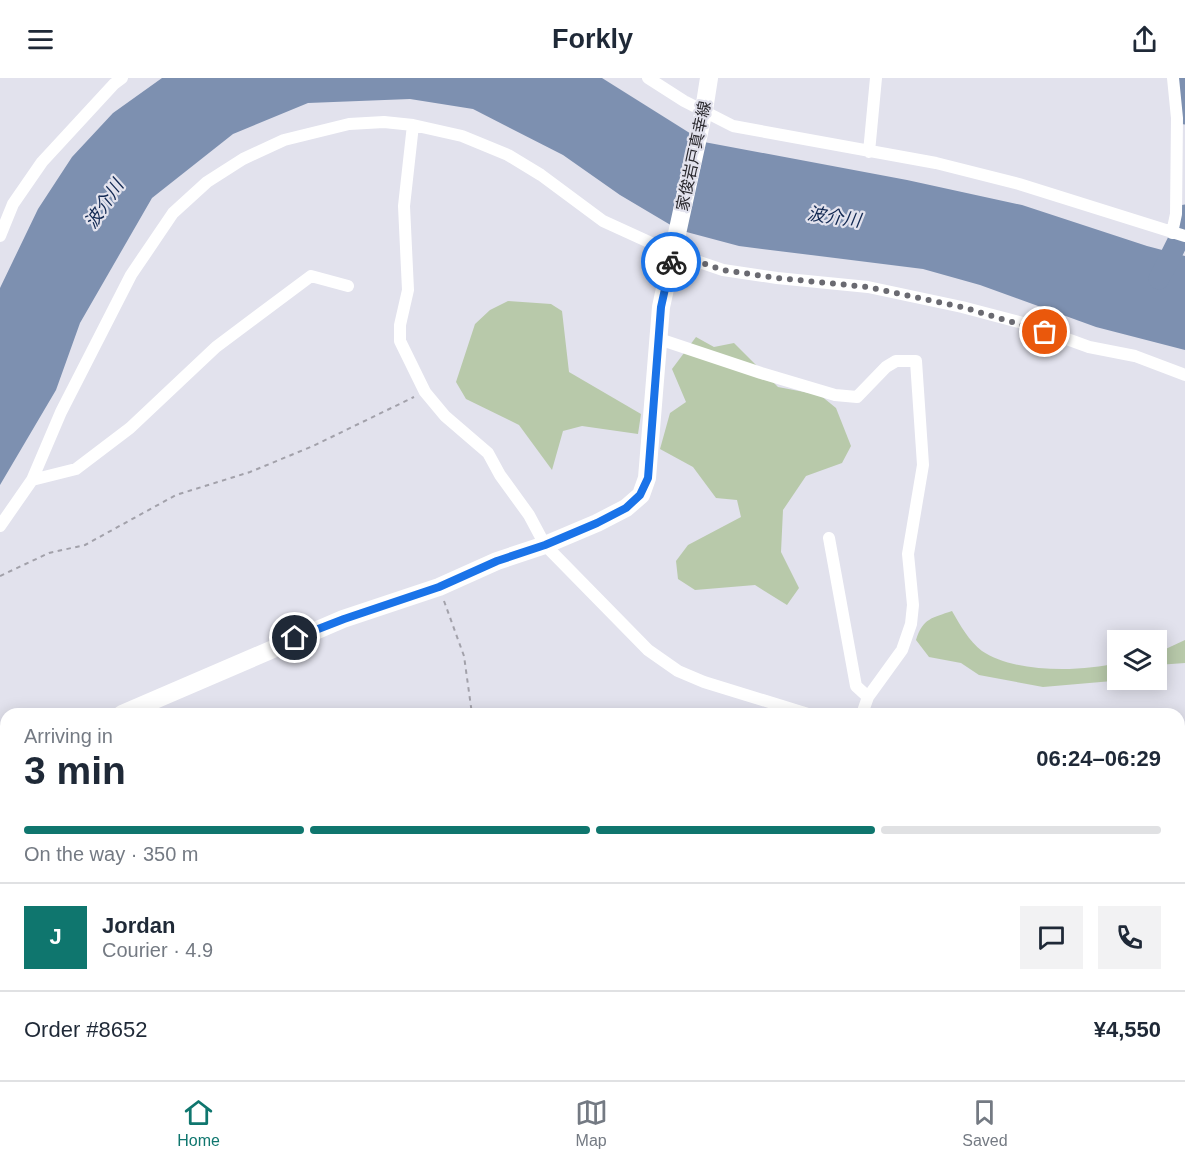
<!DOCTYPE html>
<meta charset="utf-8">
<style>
:root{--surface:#fff;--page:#f2f2f3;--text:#1f2937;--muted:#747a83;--line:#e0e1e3;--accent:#0f766e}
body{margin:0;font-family:Helvetica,"Noto Sans JP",sans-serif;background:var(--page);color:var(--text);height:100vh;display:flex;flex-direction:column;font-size:22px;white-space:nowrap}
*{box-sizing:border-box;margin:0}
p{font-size:20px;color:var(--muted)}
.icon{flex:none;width:33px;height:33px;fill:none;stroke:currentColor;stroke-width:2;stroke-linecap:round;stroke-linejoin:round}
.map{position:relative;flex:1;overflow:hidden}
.details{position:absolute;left:0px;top:630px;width:1185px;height:372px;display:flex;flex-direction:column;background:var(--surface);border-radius:18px 18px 0 0;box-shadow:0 3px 15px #0003}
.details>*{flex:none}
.tools{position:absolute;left:1107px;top:552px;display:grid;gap:12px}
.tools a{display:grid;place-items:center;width:60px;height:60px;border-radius:0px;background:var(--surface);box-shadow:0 3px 15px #0003;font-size:30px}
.pin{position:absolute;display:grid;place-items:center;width:51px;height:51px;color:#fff;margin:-26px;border:3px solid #fff;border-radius:50%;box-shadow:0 2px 6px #0007}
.courier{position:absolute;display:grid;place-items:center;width:60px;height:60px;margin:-30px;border:4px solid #1a73e8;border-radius:50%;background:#fff;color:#222;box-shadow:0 2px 8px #0007}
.head em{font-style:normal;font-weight:700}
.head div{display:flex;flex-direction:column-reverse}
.head{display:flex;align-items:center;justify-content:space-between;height:102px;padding:0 24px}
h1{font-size:39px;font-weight:700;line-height:45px}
.bar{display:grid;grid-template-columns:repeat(4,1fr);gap:9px 6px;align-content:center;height:72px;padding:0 24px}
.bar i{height:8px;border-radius:4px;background:var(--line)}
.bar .current{background:var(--accent)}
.bar p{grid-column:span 4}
.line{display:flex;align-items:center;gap:15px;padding:0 24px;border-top:2px solid var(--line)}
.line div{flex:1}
.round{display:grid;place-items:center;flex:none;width:63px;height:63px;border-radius:0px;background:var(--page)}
header{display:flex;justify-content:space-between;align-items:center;height:78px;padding:0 24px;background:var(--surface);font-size:27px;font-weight:700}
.menu{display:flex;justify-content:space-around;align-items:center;height:84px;border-top:2px solid var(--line);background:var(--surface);font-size:16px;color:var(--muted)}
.menu a{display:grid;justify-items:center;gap:3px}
.menu .current{color:var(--accent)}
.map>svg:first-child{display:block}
</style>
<header><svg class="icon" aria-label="menu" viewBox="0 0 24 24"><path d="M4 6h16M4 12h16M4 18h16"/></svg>Forkly<svg class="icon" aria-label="share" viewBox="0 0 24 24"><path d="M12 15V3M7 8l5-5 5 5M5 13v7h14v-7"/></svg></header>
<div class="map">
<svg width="1185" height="1002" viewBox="0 0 1185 1002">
<rect width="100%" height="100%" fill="#e2e2ed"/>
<path fill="#b8c9aa" d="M508,223l43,3 11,7 7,61 72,42 -3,20 -56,-8 -19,5 -11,39 -33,-45 -53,-26 -10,-17 19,-58 15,-14z
M696,259l18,10 20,-4 44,44 42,8 16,13 15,38 -9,17 -36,13 -23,34 -2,42 18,36 -12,17 -32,-20 -60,5 -17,-11 -2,-18 12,-16 53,-28 -4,-17 -21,-2 -23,-31 -33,-18 10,-36 16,-11 -14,-33z
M952,533c8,14 17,30 30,40 32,22 99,21 135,12l1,17h6l-81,7 -64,-12 -18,-12 -32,-6 -13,-17c7,-22 16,-22 36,-29z
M1185,562v23l-28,2v-12z
M554,996h261l-2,6h-257z"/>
<path fill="#7d90b0" d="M162,0h440l102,64 203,38 115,25 125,41 38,10v94l-89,-23 -116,-42 -57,-16 -184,-23 -60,-16 -59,-35 -57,-40 -90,-46 -63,-10 -102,4 -75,31 -81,64 -72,125 -24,67 -56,95v-197l38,-79 34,-52 41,-44z"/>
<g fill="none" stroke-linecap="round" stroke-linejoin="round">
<path stroke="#7d90b0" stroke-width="21" d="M1181,0l4,36
M1183,148l2,-11
M1159,201l20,-40
M0,897l6,-2"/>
<path stroke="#a2a1aa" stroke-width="2" stroke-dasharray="4.5 4.5" stroke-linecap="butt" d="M0,498l49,-23 36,-8 91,-50 74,-23 63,-26 101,-49
M444,523l20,55 8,58
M556,996l1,6"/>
<path stroke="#fff" stroke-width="12" d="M648,0l36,23 49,25 203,37 83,21 166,52
M413,47l-9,81 4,84 -8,35v16l25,51 20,24 43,37 12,22 29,40 16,30 103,105 30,21 26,11 104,32
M869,74l7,-74
M1172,155l4,-19 1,-96 -4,-40
M0,158l13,-32 29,-42 72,-78 8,-6
M659,261l102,34 74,22 22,2 29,-30 10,-6h20l7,104 -15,89 5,51 -2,19 -9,26 -34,47 -6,17
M32,402l44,-11 54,-41 86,-81 95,-71 37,10
M0,448l32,-46 29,-68 70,-137 42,-62 34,-31 36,-23 41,-19 65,-16 35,-2 29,3 49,11 46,19 33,20 62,46 70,32 50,17 54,8 91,9 94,20 61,16 66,24 46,9 50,19
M829,460l27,148 12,11
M1179,662l6,-1
M1179,847l6,-2
M861,996v4
M1157,996l1,6
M573,1002l4,-6
M717,1002l1,-6"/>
<path stroke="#fff" stroke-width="18" d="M122,636l221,-95 96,-32 58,-26 48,-16 52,-22 29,-15 15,-13 6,-17 14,-171 43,-197 5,-32
M0,688l6,-3"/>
</g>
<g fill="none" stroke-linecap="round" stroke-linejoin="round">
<path stroke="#6a6a71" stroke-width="6" stroke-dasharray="0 10.8" d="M671,184l2,-9 50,17 54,8 91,9 94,20 83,25"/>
<path stroke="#1a73e8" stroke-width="8" d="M295,560l49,-19 95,-32 58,-26 48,-16 52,-22 29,-15 14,-13 8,-17 13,-171 10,-45"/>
</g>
<g text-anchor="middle" stroke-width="4.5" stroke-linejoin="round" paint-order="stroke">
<g font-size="16" fill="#2a292e" stroke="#e2e2ed">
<text transform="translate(693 78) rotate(-78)" y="6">家俊岩戸真幸線</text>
</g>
<g font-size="18" font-style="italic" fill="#112852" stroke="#e2e2ed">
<text transform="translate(104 126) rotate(-56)" y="6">波介川</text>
<text transform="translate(834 139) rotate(8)" y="6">波介川</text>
</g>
</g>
</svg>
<div class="tools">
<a><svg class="icon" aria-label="layers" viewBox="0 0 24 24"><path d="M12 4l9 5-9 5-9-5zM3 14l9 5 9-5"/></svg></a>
</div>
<div class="pin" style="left:1045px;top:254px;background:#ea580c"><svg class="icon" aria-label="bag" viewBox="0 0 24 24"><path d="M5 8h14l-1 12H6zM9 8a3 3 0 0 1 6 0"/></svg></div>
<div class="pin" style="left:295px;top:560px;background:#1f2937"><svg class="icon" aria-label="home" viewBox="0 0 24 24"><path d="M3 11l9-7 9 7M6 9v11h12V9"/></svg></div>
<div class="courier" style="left:671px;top:184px"><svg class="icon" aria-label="bike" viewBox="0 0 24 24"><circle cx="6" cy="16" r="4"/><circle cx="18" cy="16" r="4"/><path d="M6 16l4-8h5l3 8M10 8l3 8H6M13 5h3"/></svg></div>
<section class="details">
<div class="head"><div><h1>3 min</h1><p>Arriving in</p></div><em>06:24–06:29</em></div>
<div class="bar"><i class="current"></i><i class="current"></i><i class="current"></i><i></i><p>On the way · 350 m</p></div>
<div class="line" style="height:108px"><b class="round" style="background:var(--accent);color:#fff">J</b><div><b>Jordan</b><p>Courier · 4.9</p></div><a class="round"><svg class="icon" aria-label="chat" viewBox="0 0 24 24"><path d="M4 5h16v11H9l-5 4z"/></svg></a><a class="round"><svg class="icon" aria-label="phone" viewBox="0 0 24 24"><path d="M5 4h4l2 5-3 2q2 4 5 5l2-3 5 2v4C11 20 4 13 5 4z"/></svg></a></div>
<div class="line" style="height:78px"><div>Order #8652</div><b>¥4,550</b></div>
</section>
</div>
<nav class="menu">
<a class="current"><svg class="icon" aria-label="home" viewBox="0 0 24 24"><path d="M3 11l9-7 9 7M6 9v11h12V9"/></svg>Home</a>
<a><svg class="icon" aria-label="map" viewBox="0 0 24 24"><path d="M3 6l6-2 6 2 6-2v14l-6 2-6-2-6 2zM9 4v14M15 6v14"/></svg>Map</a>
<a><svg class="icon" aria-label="saved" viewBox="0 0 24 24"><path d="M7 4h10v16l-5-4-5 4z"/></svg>Saved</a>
</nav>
